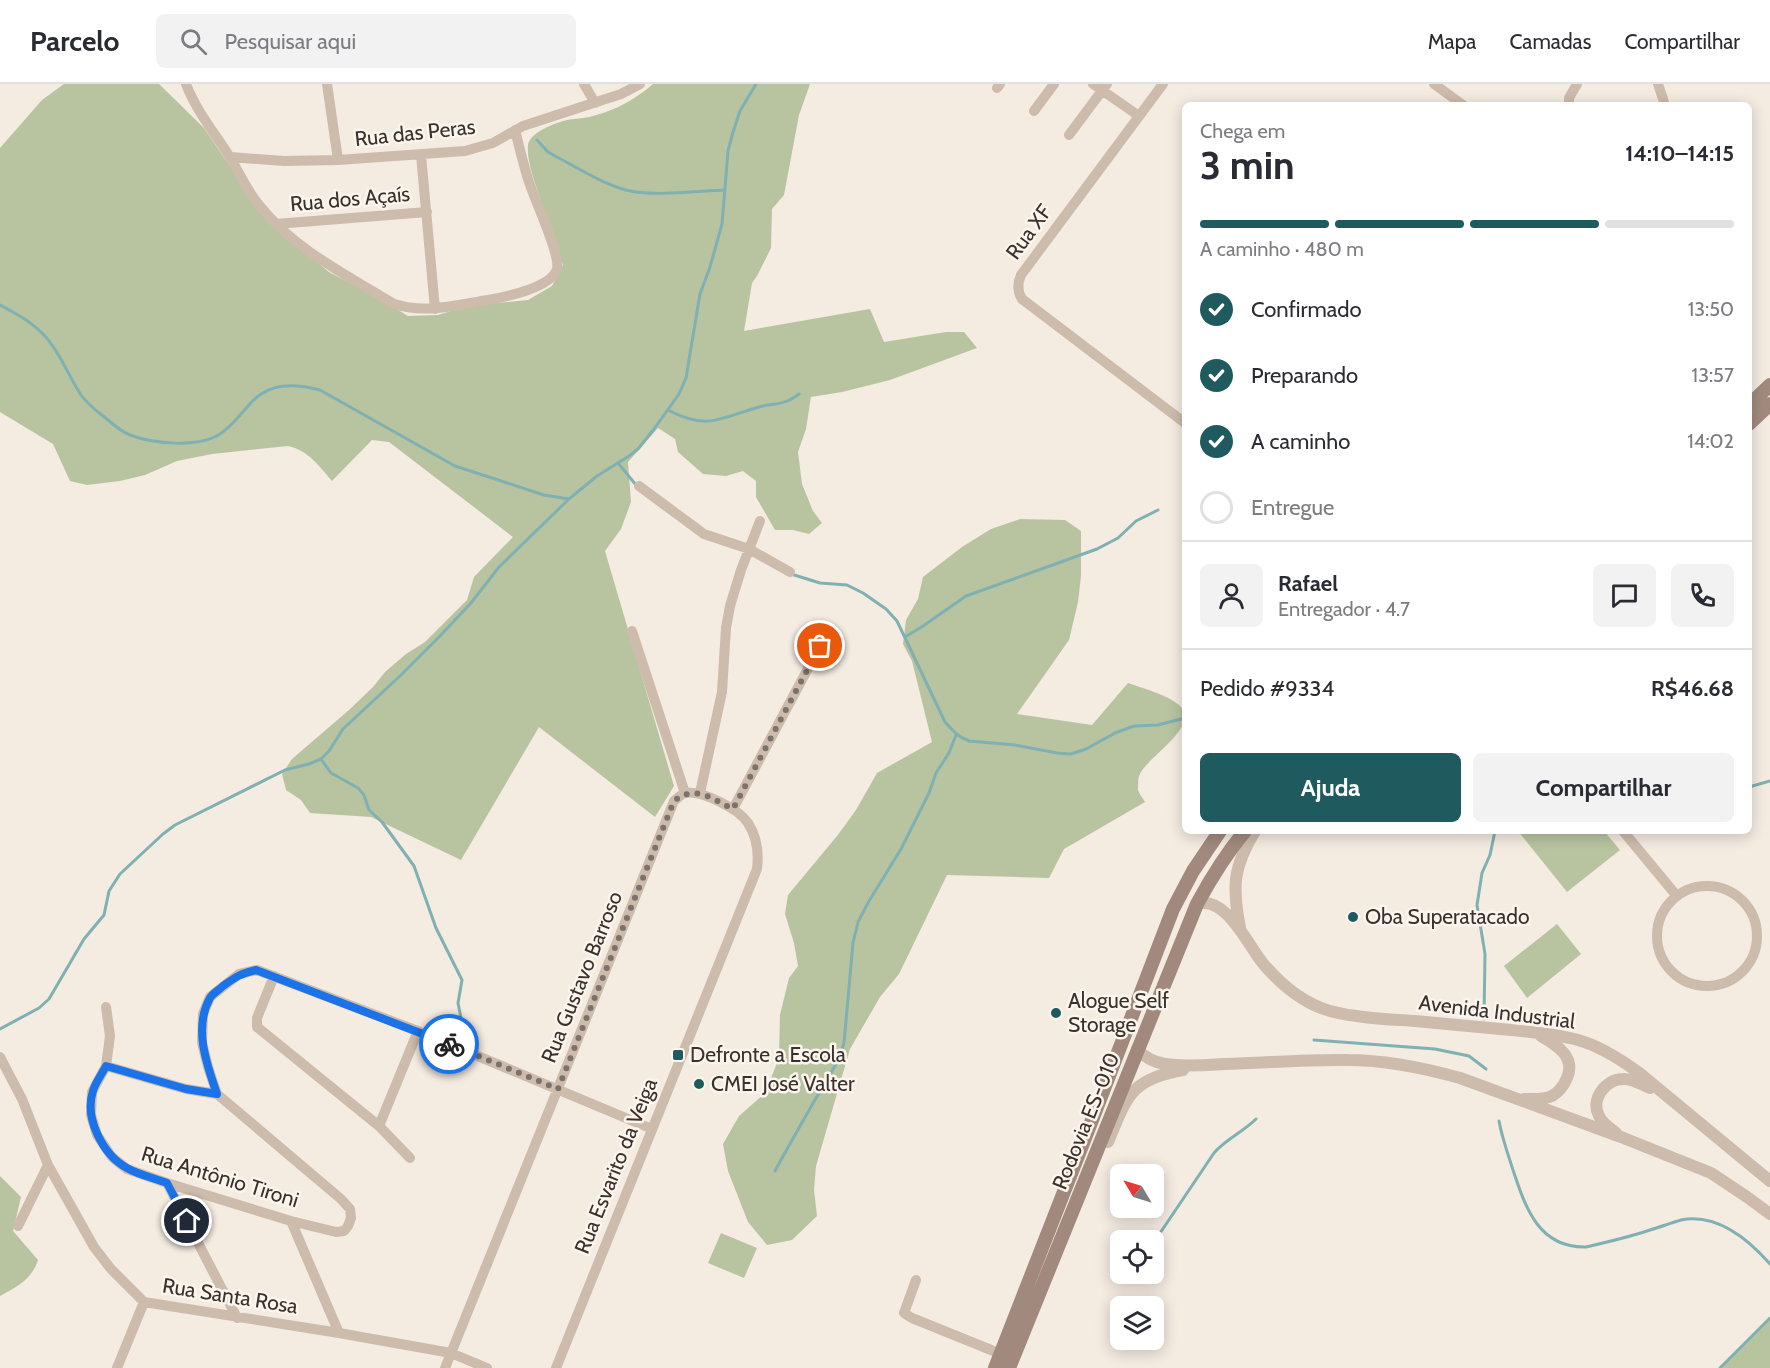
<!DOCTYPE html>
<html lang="pt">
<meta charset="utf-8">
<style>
:root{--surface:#fff;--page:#f2f2f3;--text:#2b2b33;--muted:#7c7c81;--line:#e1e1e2;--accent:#1f5a5e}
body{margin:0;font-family:Cabin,sans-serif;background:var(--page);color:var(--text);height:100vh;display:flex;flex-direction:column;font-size:22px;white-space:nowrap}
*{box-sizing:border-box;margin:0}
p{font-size:20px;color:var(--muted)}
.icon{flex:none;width:33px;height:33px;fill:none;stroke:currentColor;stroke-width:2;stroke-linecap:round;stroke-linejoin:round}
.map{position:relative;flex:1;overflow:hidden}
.panel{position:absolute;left:1182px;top:18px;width:570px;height:732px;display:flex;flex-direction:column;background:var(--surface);border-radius:9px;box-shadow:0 3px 15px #0003}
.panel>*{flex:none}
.needle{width:39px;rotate:308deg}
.fabs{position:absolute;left:1110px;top:1080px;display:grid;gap:12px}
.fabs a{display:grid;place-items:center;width:54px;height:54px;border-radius:9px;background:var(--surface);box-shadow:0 3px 15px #0003;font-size:30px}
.pin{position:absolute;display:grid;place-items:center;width:51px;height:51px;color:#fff;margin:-26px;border:3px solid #fff;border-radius:50%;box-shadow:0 2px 6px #0007}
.courier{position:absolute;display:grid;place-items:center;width:60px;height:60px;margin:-30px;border:4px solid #1a73e8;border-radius:50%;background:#fff;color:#222;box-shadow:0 2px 8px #0007}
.headline em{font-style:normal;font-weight:700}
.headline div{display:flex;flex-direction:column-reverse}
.headline{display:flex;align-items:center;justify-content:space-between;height:102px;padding:0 18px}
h1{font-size:39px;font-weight:700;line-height:45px}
.bar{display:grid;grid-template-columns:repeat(4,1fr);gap:9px 6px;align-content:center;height:72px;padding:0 18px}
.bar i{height:8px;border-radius:4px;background:var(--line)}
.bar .on{background:var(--accent)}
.bar p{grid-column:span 4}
.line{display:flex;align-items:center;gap:15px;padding:0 18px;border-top:2px solid var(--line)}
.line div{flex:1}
.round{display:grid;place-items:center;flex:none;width:63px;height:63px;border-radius:9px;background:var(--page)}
ol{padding:0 18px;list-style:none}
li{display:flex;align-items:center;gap:18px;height:66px}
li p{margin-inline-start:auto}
li .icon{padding:6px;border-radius:50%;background:var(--accent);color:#fff;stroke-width:4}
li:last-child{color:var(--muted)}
li i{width:33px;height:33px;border:3px solid var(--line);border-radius:50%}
.action{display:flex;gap:12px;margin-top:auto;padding:12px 18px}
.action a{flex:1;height:69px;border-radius:9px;background:var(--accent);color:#fff;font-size:24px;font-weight:700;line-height:69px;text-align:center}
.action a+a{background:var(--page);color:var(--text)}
header{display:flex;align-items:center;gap:36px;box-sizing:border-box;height:84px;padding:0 30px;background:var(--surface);border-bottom:2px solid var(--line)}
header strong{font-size:28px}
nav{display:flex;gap:33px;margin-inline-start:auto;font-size:21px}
.search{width:420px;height:54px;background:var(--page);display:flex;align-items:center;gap:15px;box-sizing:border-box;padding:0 21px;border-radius:9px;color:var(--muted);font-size:22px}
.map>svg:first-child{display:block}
</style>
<header>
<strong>Parcelo</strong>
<div class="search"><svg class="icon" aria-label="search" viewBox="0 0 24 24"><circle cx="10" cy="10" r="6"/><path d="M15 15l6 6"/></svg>Pesquisar aqui</div>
<nav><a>Mapa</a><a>Camadas</a><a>Compartilhar</a></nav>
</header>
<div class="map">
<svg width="1770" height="1284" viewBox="0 0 1770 1284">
<rect width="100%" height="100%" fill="#f4ebe1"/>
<path fill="#b8c4a0" d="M64,0h95l45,44 64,94 61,50 48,25 31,19 30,-1 29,-9 61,-6 24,-14 11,-21c-7,-20 -14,-41 -21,-61 -5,-16 -16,-42 -14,-59 2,-14 33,-25 46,-26 29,-2 57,-16 79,-35h157l-11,31 -15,80 -12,14 -1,39 -14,28 -5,7 -8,48 126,-22 14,33 62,-10h18l13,16 -87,32 -48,12 -31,5 -5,32 -8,23 4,32 11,27 9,12 -13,11 -16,-4h-18l-19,-33v-16l-13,-10 -17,5 -23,-2 -25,-22 -3,-13 -17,-11 -30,34 3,40 -10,27 -16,22 69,235 -19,31 -116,-90 -78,133 -90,-43 -61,-4 -9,-13 -15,-10 -4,-16 10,-15 57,-49 24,-23 12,-15 21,-18 19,-12 42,-42 7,-23 39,-40 -124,-95 -17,-2 -40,41c-13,-15 -24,-31 -44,-35l-76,8 -35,7 -32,14 -25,6 -33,4 -17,-4 -17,-37 -53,-32v-264l42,-48z
M1020,435l45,1 16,11v45l-3,26 -9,38 -52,74 75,11 36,-42c14,5 40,12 51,22 24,21 -33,52 -40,71 -1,3 -1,11 -1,14 1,4 5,8 7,12l-81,47 -15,29 -102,-3 -48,99 -19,23 -30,52 -34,117 -2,24 3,26 -25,24 -25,5 -19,-23 -20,-51 -5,-27 16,-28 26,-23 14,-35 1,-43 9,-37 9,-12 -4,-23 -9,-29 3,-19 49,-59 19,-26 21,-37 55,-31 -20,-81 -9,-17 3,-24 12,-21 5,-22 39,-30 29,-18z
M1518,747h86l16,19 -53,42z
M1557,840l24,30 -54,44 -23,-32z
M0,1092l21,21 -8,34 25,29c-6,19 -21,27 -38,36z
M721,1149l36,15 -13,30 -36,-15z
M1770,1234v50h-50z"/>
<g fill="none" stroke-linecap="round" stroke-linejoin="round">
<path stroke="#7fb0b2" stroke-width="3" d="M537,56l11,12 7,4c23,12 46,27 71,34 25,7 72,1 98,0
M0,221c15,8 30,16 42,28 17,17 26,42 39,62 7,10 17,17 27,25 7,6 14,12 22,15 24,9 68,13 90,-1 12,-8 20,-19 29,-29 19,-23 45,-22 71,-15l135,76 89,29 25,4
M668,326c40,21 52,8 91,-3 9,-3 19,-2 28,-6 4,-1 8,-4 12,-7
M618,379l18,22
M791,490l29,9 27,2 16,8 23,16 11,12 48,101c8,9 13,15 24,19l46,4 42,8 14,1 15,-5 29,-16 19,-7 24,-1 27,-7
M905,553l18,-11 43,-30 131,-47 21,-11 18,-17 22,-11
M321,675l10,14 27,15 6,7 5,15 13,12 32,44 22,62 26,52 -4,23 4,20
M1749,703l21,-6
M1484,935l1,-65 -8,-49 5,-32 8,-18 5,-24
M0,945l39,-21 10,-9 35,-60 20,-24 5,-24 11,-17 43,-40 12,-9 110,-55 24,-6 12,-5 8,-8 14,-22 58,-54 39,-39 31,-33 28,-36 70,-68 28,-23 32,-20 9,-7 16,-20 25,-35 7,-16 14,-84 10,-27 12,-43 6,-73 5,-19 7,-21 16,-27
M1314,956l121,9 34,7 17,13
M1499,1037c3,17 9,33 14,49 13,39 26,78 73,77 22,-5 43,-10 64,-17 10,-3 21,-7 31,-10 35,-7 67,19 89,44
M775,1087c14,-26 29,-52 44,-78 10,-17 20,-31 25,-50l9,-100 5,-21 11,-21 32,-52 28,-56 7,-20 13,-20 7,-18
M1154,1158l60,-89c12,-14 29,-21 42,-34
M1116,1185l4,-4
M1720,1284l50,-50"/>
<path stroke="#cdbbac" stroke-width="10" d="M186,0c9,24 26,46 40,67 12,18 20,39 34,55 35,44 87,69 134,98 31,10 63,1 94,-4 17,-3 63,-12 69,-31 4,-15 -24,-72 -29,-90 -5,-16 -9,-33 -13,-49
M327,0l11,76
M584,0l11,19
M1093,0l46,32
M1163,0l-142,191c-4,9 -4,16 1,24l163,124
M1434,0l29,21
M1658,0l7,21
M997,4l3,-4
M1569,21v-7l8,-14
M1034,27l20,-27
M1069,51l38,-51
M421,71l14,154
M230,73l54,4 54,-1 127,-9 28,-8 30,-17 98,-32 19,-10
M276,140l151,-12
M639,402l65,48 45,15 41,23
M632,547l53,162
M700,709l22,-101 4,-64 4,-22 11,-36 19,-49
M733,725l87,-163
M1623,747l53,64
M1657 852a50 50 0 1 1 100 0a50 50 0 1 1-100 0Z
M274,892l-17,42v9l122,99 31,32
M106,923l4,29 -4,30 -14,26 -1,23 6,20 15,22 15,12 40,14 124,38 45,11 8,-1 4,-5 3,-8 -1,-9 -9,-10 -124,-105 -9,-27 -6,-24 1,-29 7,-17 29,-23 18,-4 161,61 234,98
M0,973l22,42 26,66 46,82 17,22 33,33 195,31 112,20 36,15
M106,982l80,23 31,5
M379,1042l39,-95
M167,1099l70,135
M291,1137l48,112
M18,1142l30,-61
M916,1196l-12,33 8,5 89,36
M117,1284l27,-66
M445,1284l229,-567c3,-2 7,-7 11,-8 17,-3 54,16 63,30 9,14 11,30 9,46l-201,499"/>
<path stroke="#cdbbac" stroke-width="12" d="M1197,820c31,-9 52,45 69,63 17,19 39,37 64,44 27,7 57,8 85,10 32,3 64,6 96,9 22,2 45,4 67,10 22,6 42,19 60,32l132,109
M1240,844c-8,-41 -7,-61 15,-97
M1137,965c8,9 16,13 28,15 18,3 40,1 59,0 41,-1 83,-5 124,-4 38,0 76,8 112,18l161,59 90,36 36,24 23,17
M1524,1015c9,0 20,1 28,-3 7,-4 12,-11 15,-18 9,-21 -10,-33 -26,-42
M1616,1049c-6,-5 -14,-10 -17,-17 -9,-17 7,-37 24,-37 9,-1 19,6 27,9
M1108,1058c19,-45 22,-63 75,-72"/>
<path stroke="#a18a7d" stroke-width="14" d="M1749,321l21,-20
M1749,340l21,-20
M995,1284l99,-253 79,-206 20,-38 27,-40
M1009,1284l188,-464c14,-26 29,-50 48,-73"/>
</g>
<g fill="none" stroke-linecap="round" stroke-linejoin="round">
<path stroke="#7c716b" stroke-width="6" stroke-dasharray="0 10.8" d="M449,960l109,45 116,-288c21,-17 38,-2 59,8l87,-163"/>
<path stroke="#1a73e8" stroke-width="8" d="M187,1137l-20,-38c-13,-5 -28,-8 -40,-15 -24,-13 -43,-50 -34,-77 2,-8 9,-17 13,-25l80,23 31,5c-10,-29 -24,-66 -7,-96 2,-4 9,-8 13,-12 14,-10 17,-12 33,-16l193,74"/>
</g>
<g fill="#1f5a5e" stroke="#fbf5ee" stroke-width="2">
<circle cx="1353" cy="833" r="6"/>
<circle cx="1056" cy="929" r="6"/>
<rect x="672" y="965" width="12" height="12" rx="3"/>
<circle cx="699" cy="1000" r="6"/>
</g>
<g text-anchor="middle" stroke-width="5" stroke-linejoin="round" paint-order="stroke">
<g font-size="21" fill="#3b302b" stroke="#fbf5ee">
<text transform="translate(415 49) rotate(-6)" y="7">Rua das Peras</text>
<text transform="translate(350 115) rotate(-5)" y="7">Rua dos Açaís</text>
<text transform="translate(1029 148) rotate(-54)" y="7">Rua XF</text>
<text transform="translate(582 893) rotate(-68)" y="7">Rua Gustavo Barroso</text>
<text transform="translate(1497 928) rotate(7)" y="7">Avenida Industrial</text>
<text transform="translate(1086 1037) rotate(-68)" y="7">Rodovia ES-010</text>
<text transform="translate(616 1082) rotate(-68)" y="7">Rua Esvarito da Veiga</text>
<text transform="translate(220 1093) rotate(17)" y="7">Rua Antônio Tironi</text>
<text transform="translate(230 1212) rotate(9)" y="7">Rua Santa Rosa</text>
</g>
<g font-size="21" fill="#3b302b" stroke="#fbf5ee" text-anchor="start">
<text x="1365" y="840">Oba Superatacado</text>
<text x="1068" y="924">Alogue Self<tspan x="1068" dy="24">Storage</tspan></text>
<text x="690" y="978">Defronte a Escola</text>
<text x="711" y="1007">CMEI José Valter</text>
</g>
</g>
</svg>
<div class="fabs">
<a><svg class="needle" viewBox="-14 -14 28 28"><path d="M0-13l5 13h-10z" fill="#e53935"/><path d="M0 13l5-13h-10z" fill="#7c7c81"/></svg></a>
<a><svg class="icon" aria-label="locate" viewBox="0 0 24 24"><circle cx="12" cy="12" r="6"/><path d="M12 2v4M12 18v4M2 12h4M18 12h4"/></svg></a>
<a><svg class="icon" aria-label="layers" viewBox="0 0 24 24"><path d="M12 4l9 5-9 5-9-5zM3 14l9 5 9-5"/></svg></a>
</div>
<div class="pin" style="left:820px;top:562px;background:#ea580c"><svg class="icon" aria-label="bag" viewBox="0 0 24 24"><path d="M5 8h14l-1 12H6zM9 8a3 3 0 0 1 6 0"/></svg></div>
<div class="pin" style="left:187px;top:1137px;background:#1f2937"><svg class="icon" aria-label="home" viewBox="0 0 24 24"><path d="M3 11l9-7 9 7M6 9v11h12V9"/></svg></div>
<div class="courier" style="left:449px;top:960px"><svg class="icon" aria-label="bike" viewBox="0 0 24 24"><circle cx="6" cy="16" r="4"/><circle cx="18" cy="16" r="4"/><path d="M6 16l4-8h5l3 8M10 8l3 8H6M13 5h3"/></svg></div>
<section class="panel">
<div class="headline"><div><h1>3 min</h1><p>Chega em</p></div><em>14:10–14:15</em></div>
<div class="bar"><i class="on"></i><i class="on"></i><i class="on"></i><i></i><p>A caminho · 480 m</p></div>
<ol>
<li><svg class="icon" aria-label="check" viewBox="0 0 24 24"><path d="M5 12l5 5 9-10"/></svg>Confirmado<p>13:50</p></li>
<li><svg class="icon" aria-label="check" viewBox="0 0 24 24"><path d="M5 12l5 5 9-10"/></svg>Preparando<p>13:57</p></li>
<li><svg class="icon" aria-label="check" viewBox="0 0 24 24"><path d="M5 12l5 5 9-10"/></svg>A caminho<p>14:02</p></li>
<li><i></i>Entregue</li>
</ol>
<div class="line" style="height:108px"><a class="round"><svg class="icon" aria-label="person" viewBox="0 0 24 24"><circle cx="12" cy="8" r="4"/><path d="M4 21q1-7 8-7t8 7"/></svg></a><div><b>Rafael</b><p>Entregador · 4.7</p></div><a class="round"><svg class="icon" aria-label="chat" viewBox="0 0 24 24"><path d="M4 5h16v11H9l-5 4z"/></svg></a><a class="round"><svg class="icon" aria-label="phone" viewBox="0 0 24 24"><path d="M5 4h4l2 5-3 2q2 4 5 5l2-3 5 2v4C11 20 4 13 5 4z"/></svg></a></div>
<div class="line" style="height:78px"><div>Pedido #9334</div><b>R$46.68</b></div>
<div class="action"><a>Ajuda</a><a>Compartilhar</a></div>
</section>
</div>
